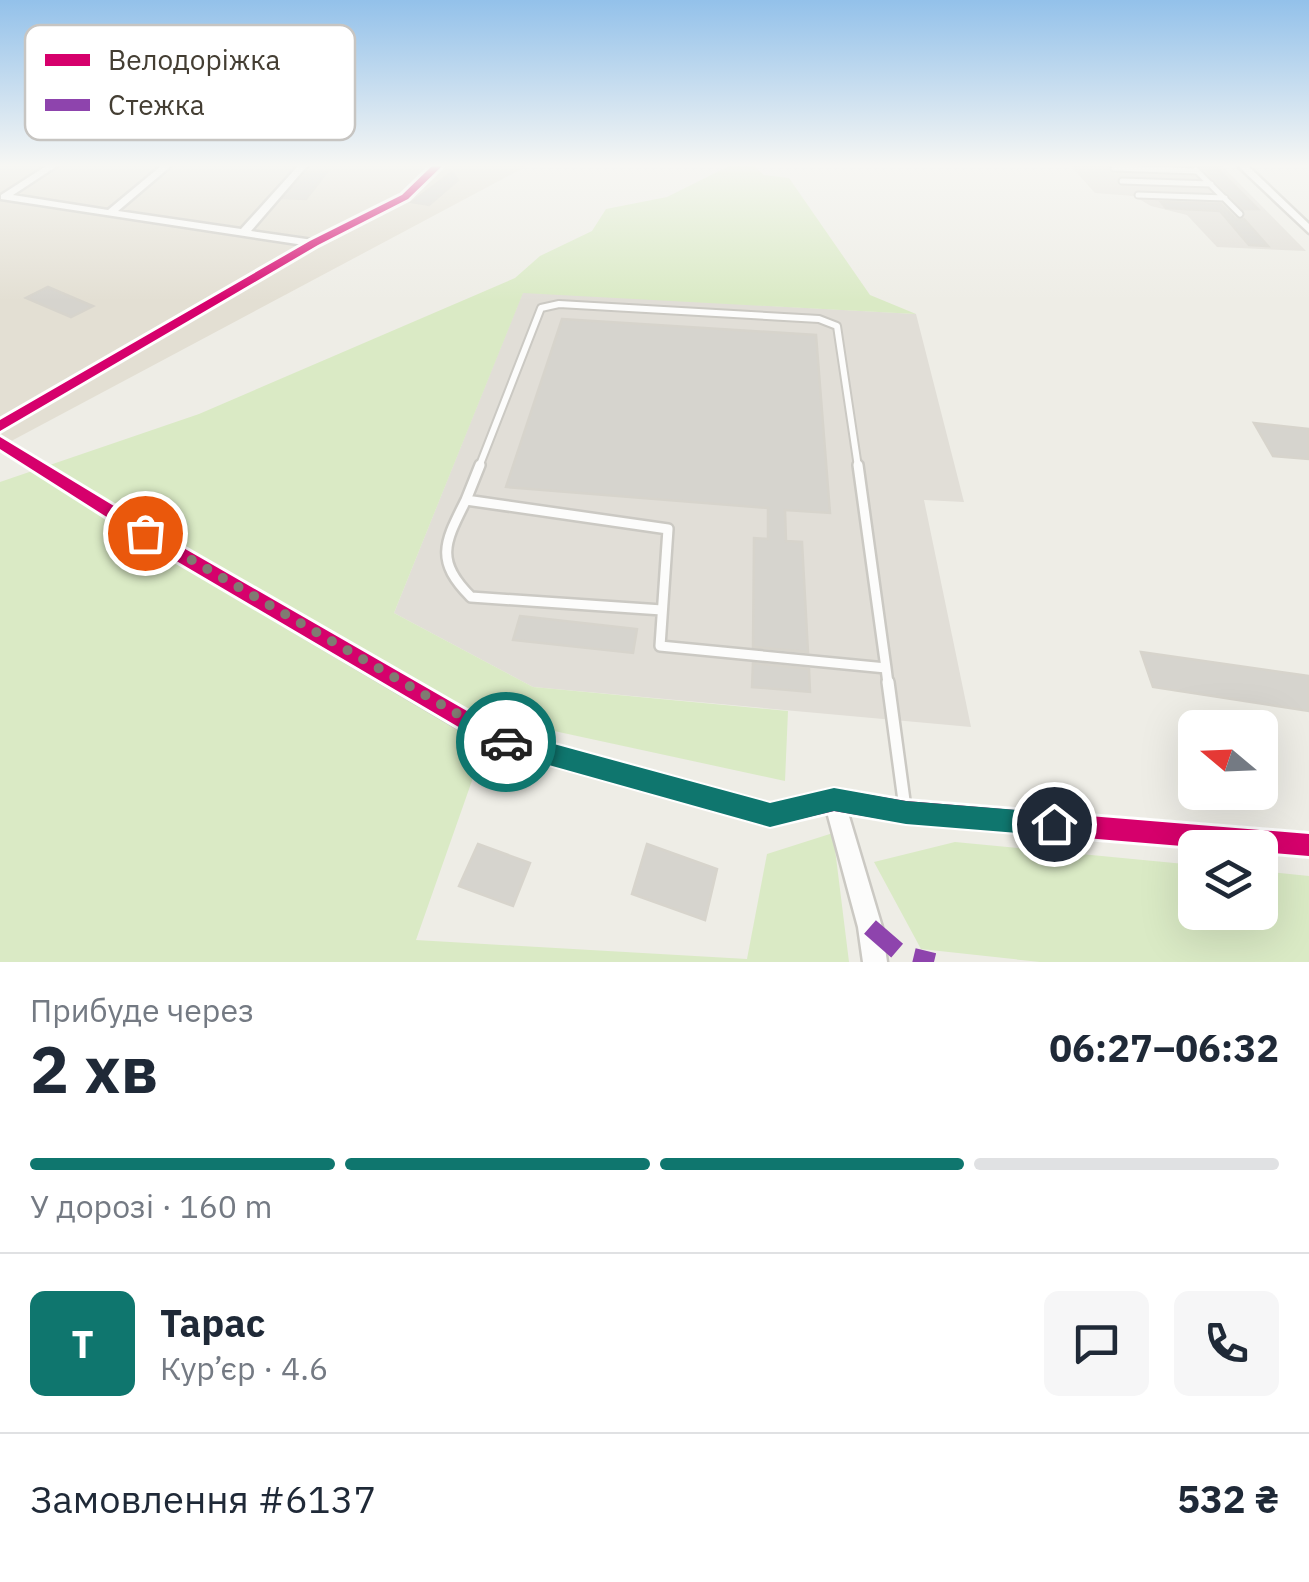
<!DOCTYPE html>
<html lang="uk">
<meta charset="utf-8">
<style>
:root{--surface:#fff;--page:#f6f6f7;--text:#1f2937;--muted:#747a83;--line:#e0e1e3;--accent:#0f766e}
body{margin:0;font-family:"IBM Plex Sans",sans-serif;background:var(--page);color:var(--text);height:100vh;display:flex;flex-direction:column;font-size:38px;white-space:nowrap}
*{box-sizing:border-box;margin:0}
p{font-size:32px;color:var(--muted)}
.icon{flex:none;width:55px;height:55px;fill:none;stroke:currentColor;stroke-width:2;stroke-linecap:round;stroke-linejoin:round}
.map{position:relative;height:962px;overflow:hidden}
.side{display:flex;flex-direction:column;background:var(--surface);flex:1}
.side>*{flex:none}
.needle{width:65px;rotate:289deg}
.tools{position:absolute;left:1178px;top:710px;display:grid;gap:20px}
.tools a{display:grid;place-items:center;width:100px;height:100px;border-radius:15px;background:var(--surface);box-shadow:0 10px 40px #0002;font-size:50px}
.pin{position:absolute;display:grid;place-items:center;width:85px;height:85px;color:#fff;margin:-42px;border:5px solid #fff;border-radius:50%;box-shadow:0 2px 10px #0007}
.courier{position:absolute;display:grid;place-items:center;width:100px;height:100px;margin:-50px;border:8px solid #0f766e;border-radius:50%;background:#fff;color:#222;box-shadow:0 2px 12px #0007}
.head em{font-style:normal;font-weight:800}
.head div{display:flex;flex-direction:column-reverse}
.head{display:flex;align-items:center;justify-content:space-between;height:170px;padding:0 30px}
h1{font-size:65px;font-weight:800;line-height:75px}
.bar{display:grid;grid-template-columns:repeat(4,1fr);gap:15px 10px;align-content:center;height:120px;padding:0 30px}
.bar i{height:12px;border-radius:8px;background:var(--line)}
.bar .current{background:var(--accent)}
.bar p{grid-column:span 4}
.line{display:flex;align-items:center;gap:25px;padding:0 30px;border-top:2px solid var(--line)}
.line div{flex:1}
.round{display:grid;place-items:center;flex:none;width:105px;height:105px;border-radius:15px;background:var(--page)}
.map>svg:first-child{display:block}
</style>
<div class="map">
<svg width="1309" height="962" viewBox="0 0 1309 962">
<rect width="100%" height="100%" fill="#eeede6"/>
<path fill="#e3dfd3" d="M0,166h527l-527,281z"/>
<path fill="#e1ded7" d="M1071,166h151l84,85 -89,-4 -30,-32 -36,-9 -17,-10 -39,-3z
M523,292l393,22 48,188 -40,-2 47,227 -438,-40 -139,-74z"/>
<path fill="#daeac5" d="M729,166h25l10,9 25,3 81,117 46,19 -393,-21 -129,320 139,74 255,24 -3,70 -291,-63 -78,222 331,19 20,-105 66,-21 16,129h-849v-480l199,-68 316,-136 25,-22 52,-25 14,-22 61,-12z
M955,842l240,23v47h65v-41l49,5v86h-269l-119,-13 -47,-87z"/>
<path fill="#d6d4ce" stroke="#d7d4cc" stroke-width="2.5" d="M1201,166h14l43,43h-15z
M307,172h20l-21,27 -22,-1z
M452,172l6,8 -29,25 -17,-3z
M1161,202l60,2 15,15h8l24,27 -19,-1 -29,-34 -54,-3z
M48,287l45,19 -22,11 -45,-19z
M562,319l254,16 14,178 -45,-3 1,31 16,1 6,110 -55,-5 1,-109 14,1v-31l-262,-21z
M1254,423l55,6v30l-36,-3z
M520,616l117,13 -4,24 -120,-13z
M1141,652l168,24v35l-156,-24z
M753,663l56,6 1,23 -58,-5z
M478,844l52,19 -17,43 -54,-20z
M647,844l70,25 -12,51 -73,-26z"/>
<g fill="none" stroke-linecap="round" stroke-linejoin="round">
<defs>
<path id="lane-far3" d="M1114,168l83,3
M1196,170l44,44
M1122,181l89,3
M1138,195l87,3"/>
<path id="lane-far2" d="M479,467l62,-159 18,-4 260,15 18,7 21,141"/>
<path id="lane-far1" d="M480,465l-14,35 202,29 -8,117 226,22
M858,465l28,203
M466,500c-21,42 -32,60 5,97l191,13
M886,668l2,16"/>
<path id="lane" d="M888,682l17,126"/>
<path id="street" d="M46,166h11l-44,29 95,15 53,-44h10l-53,45 123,18 57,-63h9l-56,65 62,9 89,-45 30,-29h10l-34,33 -90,46 -318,186v-11l304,-175 -303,-46v-4z
M1238,166h10l61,58v9z
M0,437l180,109 320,184 270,74 64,-15 72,12 403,33v22l-49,-4v-4h-54l-300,-25 -58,-10 34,114 5,35h-24l-5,-35 -31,-115 -57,14 -281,-80 -321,-190 -168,-107z"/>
</defs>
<use href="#lane-far3" stroke="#cbc9c3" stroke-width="9"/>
<use href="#lane-far2" stroke="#cbc9c3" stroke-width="10"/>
<use href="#lane-far1" stroke="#cbc9c3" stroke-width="14"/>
<use href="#lane" stroke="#cbc9c3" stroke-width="16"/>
<use href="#street" stroke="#cbc9c3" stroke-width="5"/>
<use href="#lane-far3" stroke="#fcfcfb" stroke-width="5"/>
<use href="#lane-far2" stroke="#fcfcfb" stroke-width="6"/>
<use href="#lane-far1" stroke="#fcfcfb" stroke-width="9"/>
<use href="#lane" stroke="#fcfcfb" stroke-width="11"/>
<use href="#street" fill="#fcfcfb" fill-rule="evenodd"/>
<path stroke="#8e44ad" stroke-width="18" stroke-dasharray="36 18" stroke-linecap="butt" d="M870,927l31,27 33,8"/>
<defs>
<path id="cycleway" d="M432,166h10l-34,33 -90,46 -318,186v-11l310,-179 92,-46z
M0,437l180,109 320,184 270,74 64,-15 72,12 403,33v22l-49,-4v-4h-54l-300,-25 -72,-12 -64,15 -274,-77 -328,-193 -168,-107z"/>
</defs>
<use href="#cycleway" stroke="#fff" stroke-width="6"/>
<use href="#cycleway" fill="#d6006c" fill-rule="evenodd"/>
</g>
<linearGradient id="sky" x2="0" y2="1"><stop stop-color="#93c1ea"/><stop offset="0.55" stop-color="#f7f7f4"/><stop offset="1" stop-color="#f7f7f4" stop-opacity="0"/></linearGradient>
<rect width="1309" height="301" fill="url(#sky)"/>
<path fill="#0f766e" d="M506,731l264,72 64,-15 72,13 148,12 8,3 3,8 -3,9 -8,3 -148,-12 -72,-13 -64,16 -264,-74 -8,-4 -3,-7 3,-8z"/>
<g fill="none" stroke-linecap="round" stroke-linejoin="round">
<path stroke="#807b72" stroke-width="10" stroke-dasharray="0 18" d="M145,533l361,209"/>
</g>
<rect x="25" y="25" width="330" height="115" rx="15" fill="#fff" stroke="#c7c5c2" stroke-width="2.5"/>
<rect x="45" y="54" width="45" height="12" fill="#d6006c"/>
<rect x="45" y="99" width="45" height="12" fill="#8e44ad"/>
<g font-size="28" fill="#443e33">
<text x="108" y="70">Велодоріжка</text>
<text x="108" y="115">Стежка</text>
</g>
</svg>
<div class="tools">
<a><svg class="needle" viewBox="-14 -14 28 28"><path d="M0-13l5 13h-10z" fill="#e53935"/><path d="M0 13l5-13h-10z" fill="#747a83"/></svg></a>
<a><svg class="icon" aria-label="layers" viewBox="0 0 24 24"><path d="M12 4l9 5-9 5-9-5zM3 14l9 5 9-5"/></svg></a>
</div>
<div class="pin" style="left:145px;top:533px;background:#ea580c"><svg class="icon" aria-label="bag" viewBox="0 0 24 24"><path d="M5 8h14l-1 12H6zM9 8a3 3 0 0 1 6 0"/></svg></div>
<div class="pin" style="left:1054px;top:824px;background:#1f2937"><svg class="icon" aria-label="home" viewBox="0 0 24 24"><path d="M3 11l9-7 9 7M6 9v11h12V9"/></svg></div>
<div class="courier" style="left:506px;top:742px"><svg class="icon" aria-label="car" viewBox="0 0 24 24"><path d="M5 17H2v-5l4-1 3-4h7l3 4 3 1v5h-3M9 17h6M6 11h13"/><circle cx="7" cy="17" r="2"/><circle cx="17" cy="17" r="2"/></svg></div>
</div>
<section class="side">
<div class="head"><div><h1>2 хв</h1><p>Прибуде через</p></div><em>06:27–06:32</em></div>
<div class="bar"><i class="current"></i><i class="current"></i><i class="current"></i><i></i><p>У дорозі · 160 m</p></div>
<div class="line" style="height:180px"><b class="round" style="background:var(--accent);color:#fff">Т</b><div><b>Тарас</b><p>Кур’єр · 4.6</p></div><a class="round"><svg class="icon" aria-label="chat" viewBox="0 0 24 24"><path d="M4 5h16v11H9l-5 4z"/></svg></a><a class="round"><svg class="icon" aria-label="phone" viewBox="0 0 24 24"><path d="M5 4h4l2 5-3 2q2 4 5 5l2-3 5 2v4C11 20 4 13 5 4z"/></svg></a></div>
<div class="line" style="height:130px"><div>Замовлення #6137</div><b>532 ₴</b></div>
</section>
